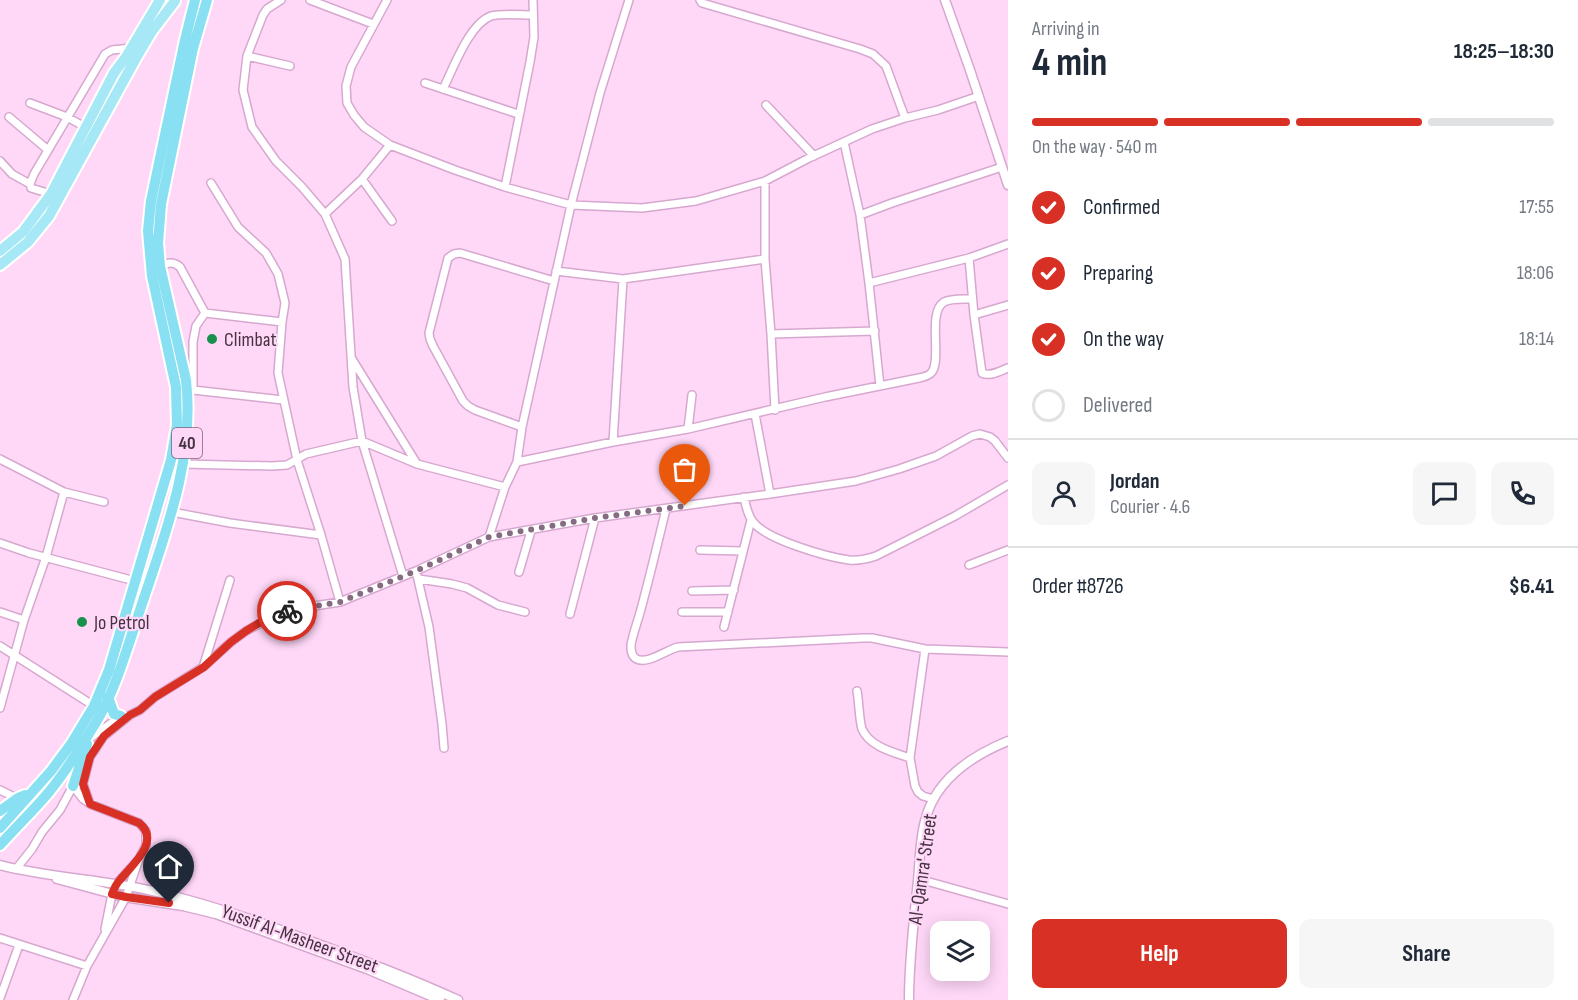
<!DOCTYPE html>
<meta charset="utf-8">
<style>
:root{--surface:#fff;--page:#f6f6f7;--text:#1f2937;--muted:#747a83;--line:#e0e1e3;--accent:#d93025}
body{margin:0;font-family:"Sofia Sans Condensed",sans-serif;background:var(--page);color:var(--text);height:100vh;display:flex;flex-direction:column;font-size:22px;white-space:nowrap}
*{box-sizing:border-box;margin:0}
p{font-size:20px;color:var(--muted)}
.icon{flex:none;width:33px;height:33px;fill:none;stroke:currentColor;stroke-width:2;stroke-linecap:round;stroke-linejoin:round}
.map{position:relative;flex:1;overflow:hidden}
.sheet{display:flex;flex-direction:column;background:var(--surface);width:570px}
.sheet>*{flex:none}
.tools{position:absolute;left:930px;top:921px;display:grid;gap:12px}
.tools a{display:grid;place-items:center;width:60px;height:60px;border-radius:12px;background:var(--surface);box-shadow:0 3px 15px #0003;font-size:30px}
.pin{position:absolute;display:grid;place-items:center;width:51px;height:51px;color:#fff;margin:-62px -26px;border-radius:50% 50% 50% 0;rotate:-45deg;box-shadow:0 0 6px #0007}
.pin .icon{rotate:45deg}
.courier{position:absolute;display:grid;place-items:center;width:60px;height:60px;margin:-30px;border:4px solid #d93025;border-radius:50%;background:#fff;color:#222;box-shadow:0 2px 8px #0007}
.summary em{font-style:normal;font-weight:700}
.summary div{display:flex;flex-direction:column-reverse}
.summary{display:flex;align-items:center;justify-content:space-between;height:102px;padding:0 24px}
h1{font-size:39px;font-weight:700;line-height:45px}
.bar{display:grid;grid-template-columns:repeat(4,1fr);gap:9px 6px;align-content:center;height:72px;padding:0 24px}
.bar i{height:8px;border-radius:4px;background:var(--line)}
.bar .on{background:var(--accent)}
.bar p{grid-column:span 4}
.line{display:flex;align-items:center;gap:15px;padding:0 24px;border-top:2px solid var(--line)}
.line div{flex:1}
.round{display:grid;place-items:center;flex:none;width:63px;height:63px;border-radius:12px;background:var(--page)}
ol{padding:0 24px;list-style:none}
li{display:flex;align-items:center;gap:18px;height:66px}
li p{margin-inline-start:auto}
li .icon{padding:6px;border-radius:50%;background:var(--accent);color:#fff;stroke-width:4}
li:last-child{color:var(--muted)}
li i{width:33px;height:33px;border:3px solid var(--line);border-radius:50%}
.cta{display:flex;gap:12px;margin-top:auto;padding:12px 24px}
.cta a{flex:1;height:69px;border-radius:12px;background:var(--accent);color:#fff;font-size:24px;font-weight:700;line-height:69px;text-align:center}
.cta a+a{background:var(--page);color:var(--text)}
main{display:flex;flex:1;min-height:0}
.map>svg:first-child{display:block}
</style>
<main>
<div class="map">
<svg width="1008" height="1000" viewBox="0 0 1008 1000">
<rect width="100%" height="100%" fill="#ffd8f8"/>
<g fill="none" stroke-linecap="round" stroke-linejoin="round">
<defs>
<path id="minor" d="M281,0l-14,9 -4,6 -16,41 -4,34 9,37 24,34 26,26 23,27 20,45 8,128 9,54 41,135
M310,0l63,24
M387,0l-36,67 -5,19 1,17 7,12 10,12 26,18 65,25 50,17 66,18 71,3 54,-7 69,-20 44,-23 63,-29 33,-11 33,-8 41,-14
M700,0l2,3 158,46 13,5 13,12 19,52
M247,56l43,10
M425,83l93,31
M443,89c10,-20 26,-65 48,-73 10,-3 31,-1 42,-1
M30,103l37,14 18,10
M766,105l48,51
M9,117l39,33
M844,142l16,73 9,68 11,103
M0,161l12,13 18,10
M362,179l30,42
M765,181v78l6,75 4,76
M211,183l27,44 28,26 12,21 7,29 -3,19 -4,51 19,87 24,75 19,67
M505,187l25,-125 4,-25 -1,-37
M51,194l-20,-6 -1,-4 4,-10 71,-120 7,-4 19,-2
M325,214l37,-35 28,-34
M860,215l32,-12 110,-36
M969,258l5,57 34,-10
M160,266c8,-3 13,-5 20,1l25,46 77,9
M556,271l67,8 142,-20
M869,283l100,-25 39,-14
M974,315l8,58c8,4 18,-2 26,-5
M771,334l104,-3
M352,359l65,105
M193,390v-48l3,-16 9,-13
M188,394l5,-4 90,10
M755,414l15,80
M522,427l-47,-17 -7,-4 -5,-5 -30,-55 -3,-7 -1,-6 19,-75 6,-4 6,-1 94,28
M688,429l4,-34
M613,442l10,-163
M0,459l64,33 40,10
M517,462l96,-20 75,-13 137,-32 94,-19c5,-1 10,-2 13,-6 10,-13 -5,-60 12,-70 7,-4 20,-3 28,-3
M183,464l89,2 15,-1 19,-11 56,-13 55,23 88,23
M744,497c2,9 4,20 10,26 14,17 73,34 95,37 10,1 18,-1 27,-4l79,-40 53,-31
M666,509c-8,33 -16,67 -25,100 -3,12 -8,24 -10,36 0,5 0,10 4,13 11,8 31,-8 43,-11l185,-9h9l53,11 83,3
M172,512l58,11 91,12
M489,537l16,-50 12,-25 5,-35 49,-222 29,-112 29,-93
M0,543l29,10 106,28
M700,550l43,1
M969,565l39,-15
M416,571l13,56 13,97 2,24
M519,572l12,-41
M419,579l33,5 15,4 31,17 27,7
M692,591l42,-1
M0,612l24,8
M682,612h46
M570,614l25,-96
M724,627l27,-107
M0,646l94,60
M925,649l-15,109 5,28 3,6 5,4 10,3
M204,664l26,-84
M857,691c2,10 2,28 5,38 8,18 31,23 48,29
M0,708l24,-88 22,-63 18,-65
M89,739l32,-23
M0,790l18,9
M90,804l-7,-20 7,-27 14,-21 26,-21 10,-5 15,-13 48,-30 28,-25 15,-11 28,-15 21,-7 45,-7 76,-31 73,-34 106,-19 175,-24 86,-13 43,-12 37,-13 36,-20 8,-2 10,3 5,4 13,17
M16,869l16,-20 10,-17 18,-22 13,-24 10,13 7,5 49,19 7,8v14l-7,14 -13,38 -39,69 -14,34
M919,879l89,25
M105,929l7,-35 5,-11 21,-23
M0,938l87,28
M0,998l19,-53"/>
<path id="tertiary" d="M945,0l25,70 38,115
M0,865c50,13 102,14 153,26 57,13 111,32 165,53 47,17 94,35 140,56
M57,879l67,18 59,9 33,8 151,55 73,31
M909,1000c0,-37 4,-73 8,-110 3,-23 2,-47 8,-69 10,-41 46,-65 83,-80"/>
<path id="primary" d="M0,251l23,-19 28,-38 63,-121 12,-16 34,-57
M0,265l28,-23 21,-26 87,-158 16,-27 23,-30"/>
<path id="trunk" d="M108,697l6,17 7,2
M73,786l14,-42
M0,811l18,-13 7,-3
M0,828l51,-57 20,-27 23,-38 15,-36 62,-210 6,-35 -1,-38 -24,-111 -4,-45 3,-30 34,-161 10,-40
M0,845c16,-18 34,-35 49,-53 17,-21 32,-45 46,-68 20,-32 33,-79 45,-114 25,-76 55,-150 46,-230l-26,-114 -2,-23 3,-39 32,-156 14,-48"/>
</defs>
<use href="#minor" stroke="#d7a8cf" stroke-width="10"/>
<use href="#tertiary" stroke="#d7a8cf" stroke-width="11"/>
<use href="#primary" stroke="#fff" stroke-width="14"/>
<use href="#trunk" stroke="#fff" stroke-width="14"/>
<use href="#minor" stroke="#fff" stroke-width="7"/>
<use href="#tertiary" stroke="#fff" stroke-width="8"/>
<use href="#primary" stroke="#a6e8f5" stroke-width="10"/>
<use href="#trunk" stroke="#88e0f2" stroke-width="10"/>
</g>
<g fill="none" stroke-linecap="round" stroke-linejoin="round">
<path stroke="#866c82" stroke-width="6" stroke-dasharray="0 10.8" d="M287,611l53,-9 76,-31 73,-34 106,-19 90,-12"/>
<path stroke="#d93025" stroke-width="8" d="M169,903l-43,-6 -14,-3c2,-5 4,-10 7,-13 12,-15 43,-40 20,-58l-49,-19 -7,-20 7,-27 14,-21 26,-21 10,-5 15,-13 49,-30 27,-25 15,-11 13,-8 28,-12"/>
</g>
<g fill="#17914c" stroke="#ffd8f8" stroke-width="2">
<circle cx="212" cy="339" r="6"/>
<circle cx="82" cy="622" r="6"/>
</g>
<g text-anchor="middle" stroke-width="4.5" stroke-linejoin="round" paint-order="stroke">
<rect fill="#ffd8f8" stroke="#7d6479" stroke-width="1.5" x="172" y="428" width="30" height="30" rx="4.5"/>
<g font-size="18" font-weight="bold" fill="#453242">
<text x="187" y="449">40</text>
</g>
<g font-size="20" fill="#453242" stroke="#ffd8f8" text-anchor="start">
<text x="224" y="346">Climbat</text>
<text x="94" y="629">Jo Petrol</text>
</g>
<g font-size="20" fill="#453242" stroke="#ffd8f8">
<text transform="translate(922 869) rotate(-82)" y="7">Al-Qamra' Street</text>
<text transform="translate(300 938) rotate(20)" y="7">Yussif Al-Masheer Street</text>
</g>
</g>
</svg>
<div class="tools">
<a><svg class="icon" aria-label="layers" viewBox="0 0 24 24"><path d="M12 4l9 5-9 5-9-5zM3 14l9 5 9-5"/></svg></a>
</div>
<div class="pin" style="left:685px;top:506px;background:#ea580c"><svg class="icon" aria-label="bag" viewBox="0 0 24 24"><path d="M5 8h14l-1 12H6zM9 8a3 3 0 0 1 6 0"/></svg></div>
<div class="pin" style="left:169px;top:903px;background:#1f2937"><svg class="icon" aria-label="home" viewBox="0 0 24 24"><path d="M3 11l9-7 9 7M6 9v11h12V9"/></svg></div>
<div class="courier" style="left:287px;top:611px"><svg class="icon" aria-label="bike" viewBox="0 0 24 24"><circle cx="6" cy="16" r="4"/><circle cx="18" cy="16" r="4"/><path d="M6 16l4-8h5l3 8M10 8l3 8H6M13 5h3"/></svg></div>
</div>
<section class="sheet">
<div class="summary"><div><h1>4 min</h1><p>Arriving in</p></div><em>18:25–18:30</em></div>
<div class="bar"><i class="on"></i><i class="on"></i><i class="on"></i><i></i><p>On the way · 540 m</p></div>
<ol>
<li><svg class="icon" aria-label="check" viewBox="0 0 24 24"><path d="M5 12l5 5 9-10"/></svg>Confirmed<p>17:55</p></li>
<li><svg class="icon" aria-label="check" viewBox="0 0 24 24"><path d="M5 12l5 5 9-10"/></svg>Preparing<p>18:06</p></li>
<li><svg class="icon" aria-label="check" viewBox="0 0 24 24"><path d="M5 12l5 5 9-10"/></svg>On the way<p>18:14</p></li>
<li><i></i>Delivered</li>
</ol>
<div class="line" style="height:108px"><a class="round"><svg class="icon" aria-label="person" viewBox="0 0 24 24"><circle cx="12" cy="8" r="4"/><path d="M4 21q1-7 8-7t8 7"/></svg></a><div><b>Jordan</b><p>Courier · 4.6</p></div><a class="round"><svg class="icon" aria-label="chat" viewBox="0 0 24 24"><path d="M4 5h16v11H9l-5 4z"/></svg></a><a class="round"><svg class="icon" aria-label="phone" viewBox="0 0 24 24"><path d="M5 4h4l2 5-3 2q2 4 5 5l2-3 5 2v4C11 20 4 13 5 4z"/></svg></a></div>
<div class="line" style="height:78px"><div>Order #8726</div><b>$6.41</b></div>
<div class="cta"><a>Help</a><a>Share</a></div>
</section>
</main>
